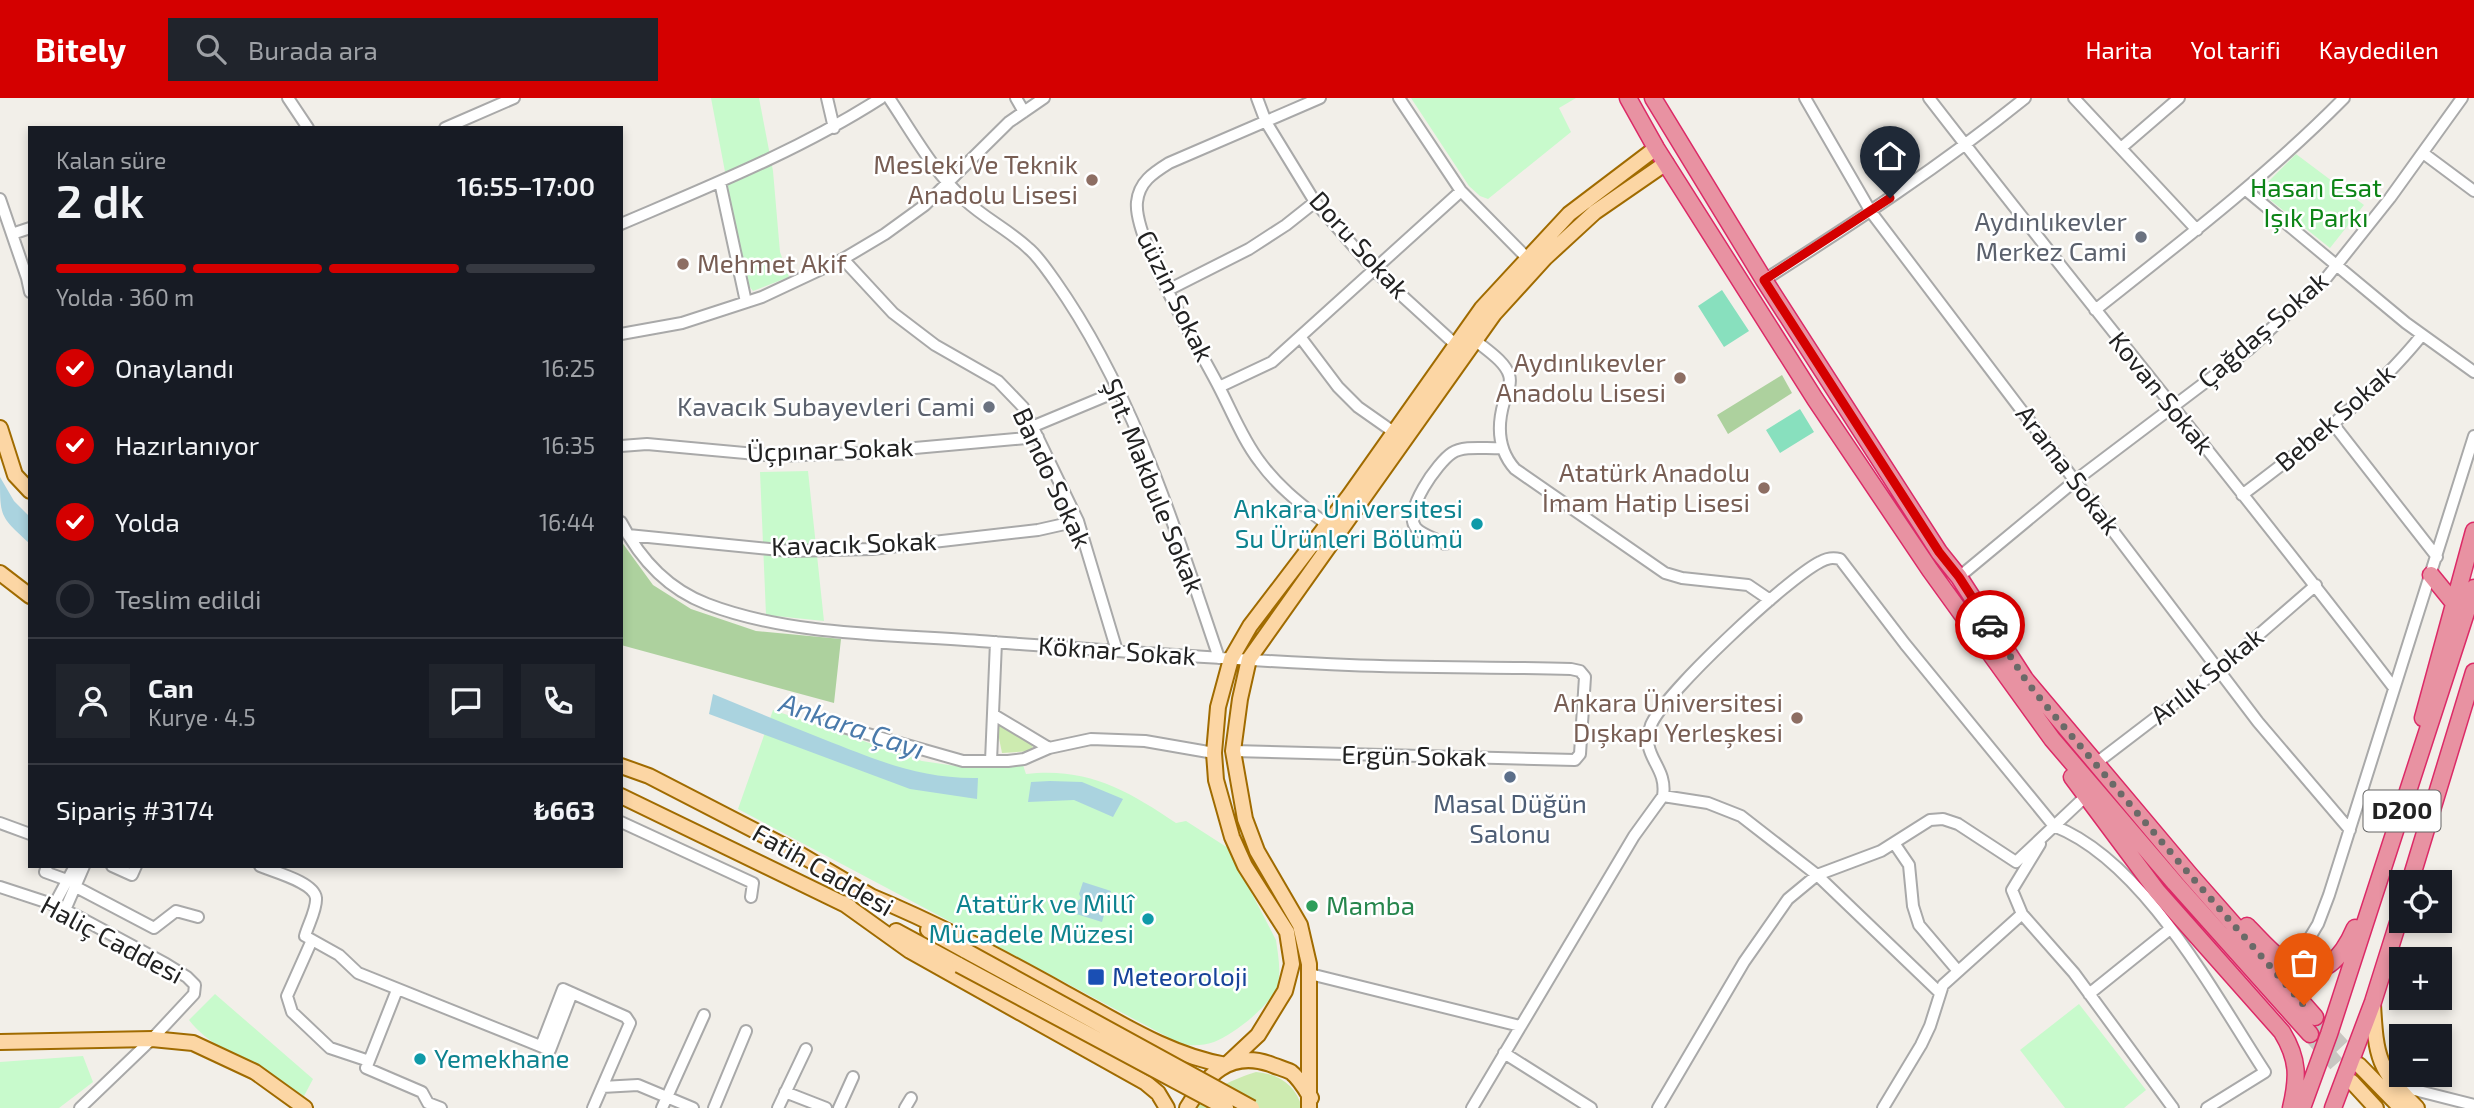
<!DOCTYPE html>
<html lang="tr">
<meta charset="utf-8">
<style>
:root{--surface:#171b24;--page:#20242c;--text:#f1f3f6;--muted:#9ea1a6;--line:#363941;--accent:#d40000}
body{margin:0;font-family:"Exo 2",sans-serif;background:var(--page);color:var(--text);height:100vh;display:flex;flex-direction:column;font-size:26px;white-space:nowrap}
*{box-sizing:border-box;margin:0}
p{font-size:23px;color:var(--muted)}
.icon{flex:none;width:38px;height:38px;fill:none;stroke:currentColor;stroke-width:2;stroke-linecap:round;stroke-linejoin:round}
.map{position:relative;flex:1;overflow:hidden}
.details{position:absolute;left:28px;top:28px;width:595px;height:742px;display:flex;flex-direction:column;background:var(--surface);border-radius:0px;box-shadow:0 4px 10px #0003}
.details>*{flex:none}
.fabs{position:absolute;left:2389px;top:772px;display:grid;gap:14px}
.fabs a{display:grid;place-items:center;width:63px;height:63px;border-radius:0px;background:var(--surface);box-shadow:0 4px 10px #0003;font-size:35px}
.pin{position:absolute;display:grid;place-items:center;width:60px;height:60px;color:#fff;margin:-72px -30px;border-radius:50% 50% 50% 0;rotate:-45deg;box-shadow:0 0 7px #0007}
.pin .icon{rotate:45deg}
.courier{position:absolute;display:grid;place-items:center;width:70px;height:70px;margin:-35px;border:5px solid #d40000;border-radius:50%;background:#fff;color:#222;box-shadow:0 2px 9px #0007}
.head em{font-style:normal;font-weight:600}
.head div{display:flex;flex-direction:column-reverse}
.head{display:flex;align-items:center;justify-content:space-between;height:119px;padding:0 28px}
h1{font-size:46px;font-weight:600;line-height:52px}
.bar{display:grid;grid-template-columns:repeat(4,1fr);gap:10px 7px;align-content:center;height:84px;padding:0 28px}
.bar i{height:9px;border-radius:5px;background:var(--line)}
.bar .current{background:var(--accent)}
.bar p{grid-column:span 4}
.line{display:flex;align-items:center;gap:18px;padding:0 28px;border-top:2px solid var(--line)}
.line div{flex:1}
.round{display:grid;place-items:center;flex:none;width:74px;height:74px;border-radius:0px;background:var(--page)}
ol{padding:0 28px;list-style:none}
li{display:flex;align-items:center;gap:21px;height:77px}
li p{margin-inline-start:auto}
li .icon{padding:7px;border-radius:50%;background:var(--accent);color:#fff;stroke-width:4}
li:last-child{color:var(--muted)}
li i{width:38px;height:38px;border:4px solid var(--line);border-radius:50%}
header{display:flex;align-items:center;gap:42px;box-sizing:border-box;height:98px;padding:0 35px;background:var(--accent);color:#fff}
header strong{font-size:33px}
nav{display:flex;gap:38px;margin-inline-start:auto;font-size:24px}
.search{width:490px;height:63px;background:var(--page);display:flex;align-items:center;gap:18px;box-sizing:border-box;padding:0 24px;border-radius:0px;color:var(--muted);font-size:26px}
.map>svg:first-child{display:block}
</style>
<header>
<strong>Bitely</strong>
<div class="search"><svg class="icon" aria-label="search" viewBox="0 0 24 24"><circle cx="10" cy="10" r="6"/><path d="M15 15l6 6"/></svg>Burada ara</div>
<nav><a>Harita</a><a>Yol tarifi</a><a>Kaydedilen</a></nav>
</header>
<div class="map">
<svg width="2474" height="1010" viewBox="0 0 2474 1010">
<rect width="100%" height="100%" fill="#f2efe9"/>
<path fill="#cdebb0" d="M999,628h10l23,17 1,8 -31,2 -4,-20z
M1256,974c23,2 40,13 46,36h-106c12,-18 40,-30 60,-36z"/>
<path fill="#add19e" d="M1782,277l10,18 -64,41 -11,-19z
M621,443l32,44 38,24 65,22 85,8 -7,64 -213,-58z"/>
<path fill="#c8facc" d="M711,0h48l14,73 7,81 9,25 -36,14 -7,-9z
M1411,0h165l-17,10 12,24 -83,67 -8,-3 -11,-10z
M2296,56l68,51 -34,43 -71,-57z
M808,373l16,150 -58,-6 -6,-143z
M773,612l149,51 47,7 54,-3 3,9c61,-7 101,16 150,49l10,-2 42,27 48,92c2,14 5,30 2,44 -5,20 -45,51 -64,58 -12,4 -21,4 -33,2l-443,-235z
M215,896l98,85 -9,17c-13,-8 -25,-17 -38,-24 -26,-15 -58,-27 -77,-52z
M2079,906l67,86 -22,18h-59l-45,-58z
M83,958l10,26 -34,26h-59v-46z"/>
<path fill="#88e0be" d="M1722,192l27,41 -25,16 -26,-41z
M1800,311l14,23 -34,21 -14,-23z"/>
<path fill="#aad3df" d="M0,379l14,24 16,16v27c-30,-28 -30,-26 -30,-67z
M713,596c36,15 73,30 110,45 54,21 96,40 155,39l-1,21 -67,-10 -201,-75z
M1050,683l32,1 41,17 -10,18 -39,-17 -46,2 3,-20z
M1083,784l28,9 -9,31 -29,-9 4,-11 4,-4 -2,-4z"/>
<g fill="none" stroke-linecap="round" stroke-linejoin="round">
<path stroke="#c8c6c1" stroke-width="16" stroke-dasharray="16 8" stroke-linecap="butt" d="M2315,919l44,48
M2310,936l42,48"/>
<defs>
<path id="minor" d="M288,0l20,30
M827,0l7,30
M889,0c23,34 45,75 76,102 19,18 44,30 63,48 10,8 19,22 27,33 79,112 120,248 164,377
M1016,0l8,14
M1257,0l9,24 49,80 60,69 81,74
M1320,0l-151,65c-16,10 -30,19 -32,39 -4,37 63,148 82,185 13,25 24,53 41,75 18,25 42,43 66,62
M1399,0l62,93 66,67
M1805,0l66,114 387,510 92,108
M1929,0c153,198 313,391 465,590
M2074,0l123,132
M445,30l69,-30
M2121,50l58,-50
M2423,55l51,38
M720,84l26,120
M2246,92l160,133 68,49
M0,101l27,79 3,14
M621,126c89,-38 179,-74 260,-126
M12,136l18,-6
M843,161l50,54 42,32 63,36 25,26 55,114 39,130
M1764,182c90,-57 178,-115 261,-182
M1168,192l81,-41 37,-24 29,-23
M2095,212c86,-68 172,-134 249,-212
M621,236l61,-11 80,-26 81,-38 42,-25 40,-29 84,-83 35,-24
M1301,240l37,49 20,20 37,26
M1475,242c10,9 30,21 34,35 3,8 -2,19 -5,27 -7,24 -6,48 11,67l150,104 17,5 66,7 22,15
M1219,289l53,-25 189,-171
M2334,327l103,132
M1034,328l84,-35
M621,348l26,-2 130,12 82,-3 179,-16
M2242,397c65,-49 129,-97 180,-160
M621,424c19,37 47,67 86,82 83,32 184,30 272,37 123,9 247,19 370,24 74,3 148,2 222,4l9,2 5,6 -5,77 -5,6 -342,-9
M628,437l162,16 82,-2 166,-19 40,-9
M1445,446c-8,-5 -23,-9 -29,-16 -14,-16 22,-66 36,-75 12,-8 34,-4 49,-5
M1959,479l117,-97 172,-130 79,-73 63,-79 72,-100
M994,617l55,33
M829,625l134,38h45l16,-2 25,-11 42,-9 54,2 69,12
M991,663l5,-119
M2095,666l123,-94 98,-85
M1663,698c5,-31 -24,-39 -12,-71 13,-32 137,-147 169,-163 7,-4 12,-5 20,-3l65,85 149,182c90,35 160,168 211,246l-58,36
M621,724l132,61 -2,14
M0,725l30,11
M1894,745l15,22 4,41 6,19 39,46
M47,768l-2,6 22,8
M112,768l20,9 4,-9
M260,768c14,6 54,16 56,32 1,11 -8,27 -11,38l34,19 19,18 192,77 22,-57
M0,789l52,17 23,11 91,49 21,13 8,8 -1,9 -42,45 -72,69
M76,789l78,41 22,-17 22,6
M54,807l21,-39
M65,812l19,-44
M2022,816l52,59 99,135
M312,842l-25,56 5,16 38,36 39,13 -3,7 56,24 6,11 13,5
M2292,869l26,-43 11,-29 145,-459
M1310,876l210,52
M2089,896l81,-65
M541,948l22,-57 63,28 4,6 -37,85
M1504,955l87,55
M369,963l28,-71
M2395,987l79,20
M602,989l36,-2 55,23
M785,994l41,16
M662,1010l42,-93
M714,1010l32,-77
M778,1010l28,-59
M839,1010l14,-31
M905,1010l6,-10
M1472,1010l162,-272 29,-40 45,7 33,13 76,59 123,118
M1658,1010l86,-146 44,-63 29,-24 64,-24 49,-31 13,-1 15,5 58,38 70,-66
M1883,1010l38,-63 9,-19 13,-41 79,-71 -10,-24 28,-46"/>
<path id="major" d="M0,330l15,47 15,16
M0,475l30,23
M621,668l28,10 147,76 78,46
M621,698l229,111
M868,797c68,28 132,62 197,98 52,28 103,62 161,72
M843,805l67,48 236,132 12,10 9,15
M928,832l38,21
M896,833l63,34
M2373,906c3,54 5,65 44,104
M0,944l152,-3 41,4 62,29 50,36
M1226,967l32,-30 27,-44 7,-27 -5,-32 -42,-66 -13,-29 -16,-57 -2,-27 4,-46 13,-48 19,-33 99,-130 133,-188 87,-94 87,-66
M2359,967l42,43
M2352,984l24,26
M1187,1010c20,-33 42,-58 83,-44 7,3 15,5 21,8 8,6 15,18 20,26
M1309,1010v-144l-9,-39 -43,-74 -12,-32 -12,-68 7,-52 9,-40 245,-345 51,-56 50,-46 71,-49"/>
<path id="highway" d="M1628,0l28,50 159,251 115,171 122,169 123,144 135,151
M1653,0l111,182 175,272 20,25 66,102 165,196 125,142
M2431,477l22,27
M2423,620l51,-187
M2072,679l85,114 125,141c17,28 16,46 9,76
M2410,784l64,-210
M2247,828c13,13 26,29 41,38 33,21 55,-8 67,-36
M2302,1010l27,-74 145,-446
M2333,1010l40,-106 28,-89"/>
</defs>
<use href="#minor" stroke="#a9a9a9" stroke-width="14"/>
<use href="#major" stroke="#a06b00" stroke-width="18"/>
<use href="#highway" stroke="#dc2a67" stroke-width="19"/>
<use href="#minor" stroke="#fff" stroke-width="10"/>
<use href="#major" stroke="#fcd6a4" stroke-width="14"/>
<use href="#highway" stroke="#e892a2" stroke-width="16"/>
<defs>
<path id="major-bridge" d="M966,853l286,157
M959,867l267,143"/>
</defs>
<use href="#major-bridge" stroke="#a06b00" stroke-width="18" stroke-linecap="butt"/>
<use href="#major-bridge" stroke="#fcd6a4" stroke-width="14"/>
</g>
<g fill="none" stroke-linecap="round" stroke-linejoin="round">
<path stroke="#6b6a68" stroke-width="7" stroke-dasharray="0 12.6" d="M1990,527l35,54 17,22 148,174 114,130"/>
<path stroke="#d40000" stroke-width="9" d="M1890,100l-126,82 175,272 20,25 31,48"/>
</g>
<g fill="#8d6e63" stroke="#fff" stroke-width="2.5">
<circle cx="1092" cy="82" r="7"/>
<circle cx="683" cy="166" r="7"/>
<circle cx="1680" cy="280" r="7"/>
<circle cx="1764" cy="390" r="7"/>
<circle cx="1797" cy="620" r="7"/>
</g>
<g fill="#6b7280" stroke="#fff" stroke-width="2.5">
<circle cx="2141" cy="139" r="7"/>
<circle cx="989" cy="309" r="7"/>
</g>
<g fill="#0f9aa8" stroke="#fff" stroke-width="2.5">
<circle cx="1477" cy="426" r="7"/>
<circle cx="1148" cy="821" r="7"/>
<circle cx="420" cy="961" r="7"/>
</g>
<circle fill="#5c6f8a" stroke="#fff" stroke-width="2.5" cx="1510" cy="679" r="7"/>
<circle fill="#2e9e5b" stroke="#fff" stroke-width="2.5" cx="1312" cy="808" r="7"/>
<rect fill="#1a4fb4" stroke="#fff" stroke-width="2.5" x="1087" y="870" width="18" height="18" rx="3.5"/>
<g text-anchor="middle" stroke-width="5" stroke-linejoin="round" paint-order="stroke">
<rect fill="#fff" stroke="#646464" stroke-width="2" x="2363.5" y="692.5" width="77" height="41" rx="5"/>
<g font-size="24" font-weight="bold" fill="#222">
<text x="2402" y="721">D200</text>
</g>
<g font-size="26" fill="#785e54" stroke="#fff" text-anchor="end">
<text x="1078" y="76">Mesleki Ve Teknik<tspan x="1078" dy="30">Anadolu Lisesi</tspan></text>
<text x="697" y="175" text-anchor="start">Mehmet Akif</text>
<text x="1666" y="274">Aydınlıkevler<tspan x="1666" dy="30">Anadolu Lisesi</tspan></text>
<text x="1750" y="384">Atatürk Anadolu<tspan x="1750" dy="30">İmam Hatip Lisesi</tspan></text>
<text x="1783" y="614">Ankara Üniversitesi<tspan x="1783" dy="30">Dışkapı Yerleşkesi</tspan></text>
</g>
<g font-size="26" fill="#0c8416" stroke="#fff">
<text x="2316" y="99">Hasan Esat<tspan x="2316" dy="30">Işık Parkı</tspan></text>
</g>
<g font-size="26" fill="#5b616d" stroke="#fff" text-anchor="end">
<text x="2127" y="133">Aydınlıkevler<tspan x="2127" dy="30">Merkez Cami</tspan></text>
<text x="975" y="318">Kavacık Subayevleri Cami</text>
</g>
<g font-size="26" fill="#222" stroke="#fff">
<text transform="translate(1359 147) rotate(48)" y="9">Doru Sokak</text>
<text transform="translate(1175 198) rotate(64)" y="9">Güzin Sokak</text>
<text transform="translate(2263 232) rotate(-41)" y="9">Çağdaş Sokak</text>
<text transform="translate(2161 295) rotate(51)" y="9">Kovan Sokak</text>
<text transform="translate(2335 320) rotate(-41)" y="9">Bebek Sokak</text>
<text transform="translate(830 352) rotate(-2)" y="9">Üçpınar Sokak</text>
<text transform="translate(2068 372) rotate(53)" y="9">Arama Sokak</text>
<text transform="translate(1052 380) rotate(65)" y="9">Bando Sokak</text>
<text transform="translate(1153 388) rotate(68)" y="9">Şht. Makbule Sokak</text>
<text transform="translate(854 446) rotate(-2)" y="9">Kavacık Sokak</text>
<text transform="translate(1117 553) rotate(4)" y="9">Köknar Sokak</text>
<text transform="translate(2207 578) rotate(-39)" y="9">Arılık Sokak</text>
<text transform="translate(1414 658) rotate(1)" y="9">Ergün Sokak</text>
<text transform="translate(823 772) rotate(30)" y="9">Fatih Caddesi</text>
<text transform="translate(112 842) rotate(28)" y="9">Haliç Caddesi</text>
</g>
<g font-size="26" fill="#0d838f" stroke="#fff" text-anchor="end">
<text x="1463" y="420">Ankara Üniversitesi<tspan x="1463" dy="30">Su Ürünleri Bölümü</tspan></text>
<text x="1134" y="815">Atatürk ve Millî<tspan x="1134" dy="30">Mücadele Müzesi</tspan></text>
<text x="434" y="970" text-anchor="start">Yemekhane</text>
</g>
<g font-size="26" fill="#4e5e75" stroke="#fff">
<text x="1510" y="715">Masal Düğün<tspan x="1510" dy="30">Salonu</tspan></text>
</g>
<g font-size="26" fill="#27864d" stroke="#fff" text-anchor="start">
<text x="1326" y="817">Mamba</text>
</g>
<g font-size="26" fill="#164399" stroke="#fff" text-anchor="start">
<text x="1112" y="888">Meteoroloji</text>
</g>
<g font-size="28" font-style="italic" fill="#4a7aab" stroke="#fff">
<text transform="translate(852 628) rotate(19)" y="10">Ankara Çayı</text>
</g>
</g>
</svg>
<div class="fabs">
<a><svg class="icon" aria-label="locate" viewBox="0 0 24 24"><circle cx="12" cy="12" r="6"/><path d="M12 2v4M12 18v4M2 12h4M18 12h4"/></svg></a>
<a>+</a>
<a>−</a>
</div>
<div class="pin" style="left:2304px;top:907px;background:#ea580c"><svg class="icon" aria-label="bag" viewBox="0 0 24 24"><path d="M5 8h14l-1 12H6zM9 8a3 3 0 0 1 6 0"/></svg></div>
<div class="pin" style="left:1890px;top:100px;background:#1f2937"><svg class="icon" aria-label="home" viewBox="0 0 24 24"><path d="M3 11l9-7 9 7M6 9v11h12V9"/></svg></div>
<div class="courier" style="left:1990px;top:527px"><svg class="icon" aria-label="car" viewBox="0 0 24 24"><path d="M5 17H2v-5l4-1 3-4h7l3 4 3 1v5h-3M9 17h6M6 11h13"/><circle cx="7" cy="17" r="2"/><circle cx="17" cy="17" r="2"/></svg></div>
<section class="details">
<div class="head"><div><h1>2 dk</h1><p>Kalan süre</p></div><em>16:55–17:00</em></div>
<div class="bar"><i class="current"></i><i class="current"></i><i class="current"></i><i></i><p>Yolda · 360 m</p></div>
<ol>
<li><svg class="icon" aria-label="check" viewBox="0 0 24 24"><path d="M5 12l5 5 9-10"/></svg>Onaylandı<p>16:25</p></li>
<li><svg class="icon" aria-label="check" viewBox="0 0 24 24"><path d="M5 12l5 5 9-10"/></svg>Hazırlanıyor<p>16:35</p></li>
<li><svg class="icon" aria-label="check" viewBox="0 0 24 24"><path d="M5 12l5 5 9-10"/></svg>Yolda<p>16:44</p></li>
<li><i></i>Teslim edildi</li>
</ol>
<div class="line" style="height:126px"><a class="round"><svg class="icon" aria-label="person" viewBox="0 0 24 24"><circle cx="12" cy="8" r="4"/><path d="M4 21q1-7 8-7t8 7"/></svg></a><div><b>Can</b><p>Kurye · 4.5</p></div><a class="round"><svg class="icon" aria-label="chat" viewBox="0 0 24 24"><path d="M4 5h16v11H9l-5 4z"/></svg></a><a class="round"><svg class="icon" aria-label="phone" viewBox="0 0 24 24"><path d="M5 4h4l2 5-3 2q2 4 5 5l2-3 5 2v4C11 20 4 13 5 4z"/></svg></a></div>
<div class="line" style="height:91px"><div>Sipariş #3174</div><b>₺663</b></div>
</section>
</div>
